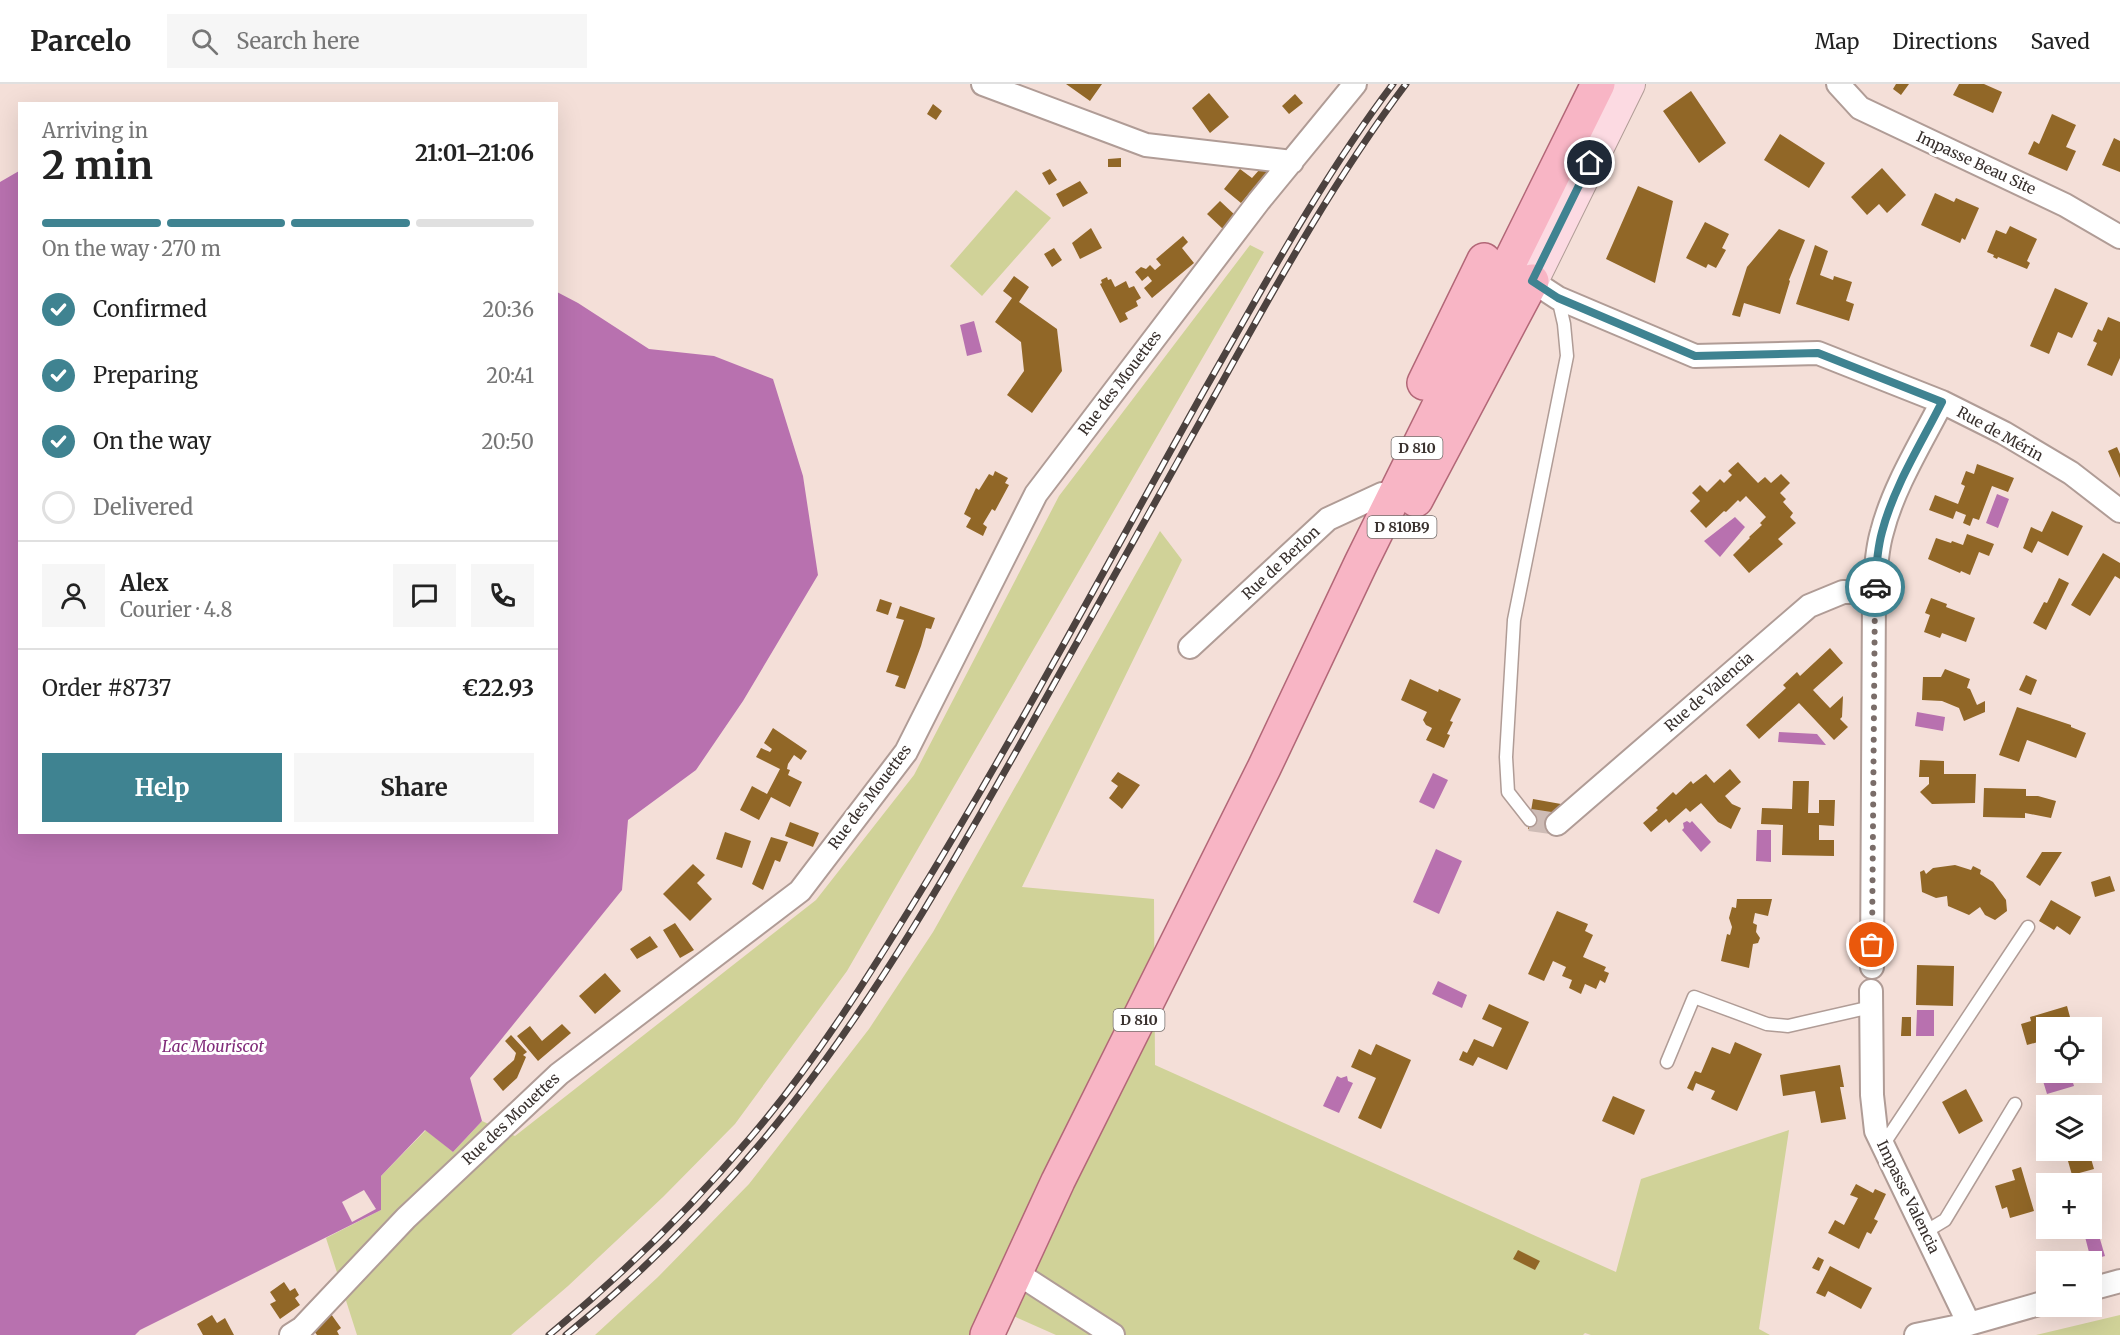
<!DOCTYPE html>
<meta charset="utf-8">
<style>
:root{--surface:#fff;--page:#f6f6f6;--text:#222;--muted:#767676;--line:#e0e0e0;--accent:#3f8391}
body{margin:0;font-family:Merriweather,serif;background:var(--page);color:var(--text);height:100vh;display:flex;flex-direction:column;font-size:22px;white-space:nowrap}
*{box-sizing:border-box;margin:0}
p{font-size:20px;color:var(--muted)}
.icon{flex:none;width:33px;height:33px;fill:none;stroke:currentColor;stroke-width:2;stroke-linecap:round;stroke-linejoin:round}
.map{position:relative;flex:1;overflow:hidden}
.side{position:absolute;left:18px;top:18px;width:540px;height:732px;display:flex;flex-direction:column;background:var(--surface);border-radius:0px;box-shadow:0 6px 24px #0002}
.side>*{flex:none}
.controls{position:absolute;left:2036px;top:933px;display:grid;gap:12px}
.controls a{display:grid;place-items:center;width:66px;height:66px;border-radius:0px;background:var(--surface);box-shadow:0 6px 24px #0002;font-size:30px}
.pin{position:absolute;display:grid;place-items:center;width:51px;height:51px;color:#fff;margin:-26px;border:3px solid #fff;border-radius:50%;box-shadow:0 2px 6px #0007}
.courier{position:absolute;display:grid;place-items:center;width:60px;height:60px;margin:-30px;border:4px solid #3f8391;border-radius:50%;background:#fff;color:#222;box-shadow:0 2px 8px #0007}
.overview em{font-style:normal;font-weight:700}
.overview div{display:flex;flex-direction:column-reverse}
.overview{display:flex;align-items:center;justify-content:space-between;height:102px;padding:0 24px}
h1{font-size:39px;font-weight:700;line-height:45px}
.bar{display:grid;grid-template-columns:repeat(4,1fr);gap:9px 6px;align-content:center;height:72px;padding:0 24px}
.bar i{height:8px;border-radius:4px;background:var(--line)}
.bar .selected{background:var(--accent)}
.bar p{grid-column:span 4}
.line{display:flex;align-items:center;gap:15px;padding:0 24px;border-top:2px solid var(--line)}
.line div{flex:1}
.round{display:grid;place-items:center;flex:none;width:63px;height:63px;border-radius:0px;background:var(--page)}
ol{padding:0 24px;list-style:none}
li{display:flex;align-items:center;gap:18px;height:66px}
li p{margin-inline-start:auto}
li .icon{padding:6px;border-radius:50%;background:var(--accent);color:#fff;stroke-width:4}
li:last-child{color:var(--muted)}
li i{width:33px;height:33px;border:3px solid var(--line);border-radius:50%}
.button{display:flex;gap:12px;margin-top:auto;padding:12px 24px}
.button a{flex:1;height:69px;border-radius:0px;background:var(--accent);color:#fff;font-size:24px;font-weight:700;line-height:69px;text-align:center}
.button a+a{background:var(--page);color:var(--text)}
header{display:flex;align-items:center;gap:36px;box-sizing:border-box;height:84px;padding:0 30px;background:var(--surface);border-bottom:2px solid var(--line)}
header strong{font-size:28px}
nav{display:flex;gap:33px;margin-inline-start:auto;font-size:21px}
.search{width:420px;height:54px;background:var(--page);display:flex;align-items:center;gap:15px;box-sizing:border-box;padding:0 21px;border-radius:0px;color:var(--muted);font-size:22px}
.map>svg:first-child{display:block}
</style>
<header>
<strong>Parcelo</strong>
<div class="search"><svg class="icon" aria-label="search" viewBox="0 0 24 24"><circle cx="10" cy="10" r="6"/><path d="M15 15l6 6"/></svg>Search here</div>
<nav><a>Map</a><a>Directions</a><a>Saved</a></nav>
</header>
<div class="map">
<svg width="2120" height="1251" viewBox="0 0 2120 1251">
<rect width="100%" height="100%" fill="#f4dfd8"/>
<path fill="#d0d298" d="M1016,106l35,28 -69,78 -32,-30z
M1250,161l14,7 -417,719 -112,153 -72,73 -95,89 -57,49h-154l-31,-97 55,-28v-34l45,-46 27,22 29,-31 33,15 301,-236 98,-125 145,-279z
M1160,447l22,29 -160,327 132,12 1,166 461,207 25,-93 148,-49 -30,199 11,6h-179l-6,-2 -2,2h-527l-45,-20 -10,20h-406l63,-58 91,-93 120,-155 64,-97z
M2120,1231v20h-84z"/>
<path fill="#b871af" d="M19,87l1,661h536l1,-540 21,11 71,46 65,7 59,23 30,97 15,99 -75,126 -47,69 -68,50 -6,70 -152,188 12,43 -29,31 -28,-22 -44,46v34l-241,120 -5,5h-135v-1153z
M974,237l8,31 -15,4 -7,-31z
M1997,410l12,5 -11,29 -12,-5z
M1735,433l10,10 -25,30 -16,-16z
M1917,628l28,5 -2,14 -28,-5z
M1779,648l38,2 9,11 -48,-3z
M1433,689l15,7 -14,29 -15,-7z
M1687,737l3,2 2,-2 19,21 -10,10 -19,-22 2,-2 -1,-5z
M1757,746h14v32l-15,-1z
M1436,765l26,12 -23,53 -26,-12z
M1438,897l29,14 -5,13 -30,-14z
M1917,926h17v26h-18z
M2070,989l4,13 -27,8 -4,-13z
M1337,992l4,2 6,-2 1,5 5,2 -14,30 -16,-7z
M2097,1145l8,27 -14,4 -7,-27z"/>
<path fill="#f4dfd8" d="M364,1106l12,19 -24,13 -10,-20z"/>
<path fill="#916727" d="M1066,0h36l-12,17z
M1896,0h13l-8,11 -8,-6z
M1959,0h25l18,8 -9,21 -40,-18z
M1691,7l35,52 -27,20 -36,-52z
M1209,9l20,24 -19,16 -18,-25z
M1295,10l8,9 -14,11 -7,-8z
M933,20l9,7 -6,9 -9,-6z
M2052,30l24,11 -10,22 10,4 -9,20 -39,-17 6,-13 5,3z
M1780,50l45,29 -16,25 -45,-28z
M2114,54l6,3v31l-18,-7z
M1121,74v9h-13v-8z
M1882,84l24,27 -19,18 -8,-9 -12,11 -16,-18z
M1050,85l7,11 -8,5 -7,-12z
M1240,85l12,9 8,-9 7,3 -26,31 -17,-14z
M1080,97l8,12 -25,14 -7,-13z
M1638,102l35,15 -18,82 -49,-24z
M1935,109l19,9 2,-4 23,10 -14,32 -3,-2 -2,5 -39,-18z
M1220,117l16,15 -12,14 -17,-16z
M1705,138l24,12 -7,14 4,2 -10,18 -8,-4 -2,4 -20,-10z
M2010,142l27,13 -10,22 3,2 -3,6 -29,-12 -1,2 -4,-2 1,-2 -7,-3 9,-22 10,4z
M1091,144l11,20 -22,11 -8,-16z
M1779,145l26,11 -16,40 1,1 -10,33 -36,-11 -4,14 -8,-2 15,-48z
M1183,152l5,6 -6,6 12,15 -42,35 -8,-10 8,-7 -4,-5 -6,5 -7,-9 6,-5 5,2 4,-4 5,5 6,-5 -5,-6z
M1815,161l13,6 -8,24 13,5 1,-4 18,6 -6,19 8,3 -5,17 -53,-17z
M1054,164l8,12 -10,7 -8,-13z
M1014,192l15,11 -10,15 38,27 5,42 -30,42 -25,-18 17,-24 -3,-29 -26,-20 17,-24 -9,-7z
M1107,193l1,3 3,-1 4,8 11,-6 3,7 5,-2 7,12 -5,3 2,5 -13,7 3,6 -8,4 -20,-39 2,-1 -1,-3z
M2055,204l33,15 -16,35 -14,-6 -9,22 -19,-8z
M2108,233l12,5v36l-8,18 -25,-11 10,-22 -4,-2 5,-12 4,2z
M2117,363l3,7v24l-12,-27z
M1738,378l20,21 7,-6 6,6 10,-9 9,9 -10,10 6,6 -3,3 10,11 -3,4 6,6 -18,16 5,5 -34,29 -16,-18 17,-17 -1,-1 13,-12 -2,-2 6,-6 -20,-21 -6,6 -2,-2 -12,12 -2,-1 -18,17 -16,-17 10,-10 -8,-8 8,-8 7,7 13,-13 4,4 8,-8 -4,-4z
M1977,380l37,14 -6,14 -16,-6 -13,34 -6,-2 -3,8 -7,-3 3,-8 -10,-4 -3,8 -24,-9 6,-15 23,9 7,-18 -4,-2 5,-13 8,3z
M995,387l13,7 -3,5 4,2 -14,26 -3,-2 -9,15 4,3 -4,9 -17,-9 5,-9 -7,-4 12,-26 3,2 10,-16 4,2z
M2052,427l31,15 -15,30 -30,-15 -6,12 -9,-5 8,-21 11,5z
M1967,450l27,10 -5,12 -10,-4 -9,23 -9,-4 -1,2 -32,-14 8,-21 15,5 1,-2 11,4z
M2103,469l17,10v16l-5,-3 -25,40 -19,-11z
M2059,494l10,5 -23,47 -13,-7 11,-21 3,1z
M1931,514l16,6 -1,3 29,11 -9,24 -24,-9 -2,5 -16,-6 6,-17 -5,-2z
M880,515l12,4 -4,12 -12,-4z
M900,522l35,12 -4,11 -5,-1 -5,18 -16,43 -10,-3 4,-10 -13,-4 18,-52 -8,-2z
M1830,564l13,15 -30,27 17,18 13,-12 -1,21 -2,2 8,8 -14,13 -35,-37 -40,36 -13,-14 40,-37 -3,-3 14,-13 3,4z
M1945,585l25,10 -3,9 3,1 7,16 8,-4v11l-21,9 -5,-13 -17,-7 -20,-1 1,-23h18z
M2026,591l11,5 -6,15 -12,-5z
M1410,595l28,13 1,-3 22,10 -11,22 3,1 -6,12 3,1 -6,13 -18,-8 6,-12 -6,-3 -3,-5 4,-8 -26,-12z
M2017,623l54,18v2l15,6 -10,25 -49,-18 -8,22 -20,-7z
M773,644l34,23 -6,9 -7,-5 -6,9 -1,5 3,1 -2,5 14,7 -12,25 -19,-10 -12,23 -19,-10 12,-24 15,8 13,-25 -24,-12 5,-9 9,4 2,-3 -8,-6z
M1920,676l24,1v13h32l-1,29 -43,1 -12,-12 9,-8v-7h-10z
M1730,685l11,13 -16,14 7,8 9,4 -10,21 -13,-7 -17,-19 -11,9 -4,-4 -17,15 -3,-4 -15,13 -8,-9 15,-13 -2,-2 17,-16 3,3 15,-14 2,3 13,-10 8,9z
M1118,688l22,13 -18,24 -13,-11 9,-12 -7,-5z
M1793,697h16l-1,32h11v-13h16l-1,26 -15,-1v15h15v16l-52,-1 1,-30 -22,-1 1,-16 30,1z
M1984,704l42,1v7h12l18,5 -5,17 -26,-5v5l-42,-1z
M1533,715l28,5 -6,30 -27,-5z
M790,738l29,11 -6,14 -28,-11z
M725,748l26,9 -9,27 -26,-9z
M771,753l17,5 -8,20 -5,-2 -12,30 -11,-6z
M2042,768h20l-22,34 -14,-9z
M693,780l12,11 -8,8 15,16 -22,22 -27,-27z
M1955,781l16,5 2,-4 8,4 -1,4 13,8 13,18 1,11 -12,9 -10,-5 -5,-8 -11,8 -21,-9 -1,-10 -11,2 -14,-6 -2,-20 4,-2 2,4 7,-6z
M2110,792l5,15 -20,6 -4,-15z
M1737,815h35l-4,17 -13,-3 -2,10 4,2 -1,7 4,6 -2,5 -5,1 -4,24 -28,-7 6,-27 3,1 2,-8 -3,-9 3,-11 4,1z
M2051,816l30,17 -11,18 -13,-9 -3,4 -15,-9z
M1557,827l31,13 -3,7 8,4 -10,22 23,10 -2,4 5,2 -4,10 -5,-3 -4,9 -11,-5 -4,10 -12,-6 3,-8 -10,-4 4,-9 -13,-6 -9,20 -16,-7z
M675,839l19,27 -14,8 -17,-28z
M650,852l8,11 -21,12 -7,-10z
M1917,881l37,1 -1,40 -37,-1z
M605,889l16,18 -26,23 -16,-18z
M1489,920l40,18 -22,48 -29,-13 -5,9 -14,-6 4,-9 4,2 7,-14 19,8 9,-19 -20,-9z
M2067,922l6,22h-27v16l-7,2 -1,-4 -11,3 -6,-21 10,-3 -1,-4z
M1902,933h9v19h-10z
M562,940l9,9 -33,28 -21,-25 13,-10 12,15z
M511,951l16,17 -4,3 3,2 -9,21 -14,13 -10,-12 21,-19 2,-7 -11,-12z
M1735,958l27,12 -25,57 -26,-12 4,-8 -19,-8 -3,8 -6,-3 8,-17 6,2 11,-26 18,7z
M1376,960l35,16 -30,69 -23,-11 18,-40 -25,-11 8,-18 12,6z
M1840,981l4,22h-4l6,32 -25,4 -6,-32 -32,5 -3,-21z
M1966,1005l17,32 -24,13 -17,-32z
M1613,1012l32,14 -11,25 -32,-14z
M2090,1071l4,14 -22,6 -4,-14z
M2021,1083l13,44 -24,7 -3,-11 -5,2 -7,-23 20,-6 -3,-10z
M1856,1100l17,9 2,-4 11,5 -12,25 4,2 -7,13 -4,-2 -8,17 -31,-16 7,-13 9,5 14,-27 -8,-3z
M1518,1166l22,11 -5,9 -22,-11z
M1818,1173l6,3 -5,11 -7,-3z
M1830,1182l42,22 -11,21 -33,-18 -3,6 -9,-4z
M284,1198l6,9 5,-3 4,7 -4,3 5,7 -20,14 -10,-15 6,-3 -6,-9z
M331,1230l10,14 -4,3 2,4h-22l-6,-8z
M212,1231l5,8 8,-5 9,17h-31l-6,-11z"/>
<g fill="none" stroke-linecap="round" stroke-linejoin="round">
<path stroke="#cebcb6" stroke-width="22" stroke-dasharray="22 11" stroke-linecap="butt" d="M1530,736l27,4"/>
<defs>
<path id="service" d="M1530,736l-22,-28 -2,-35 8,-137 53,-264 -3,-32 -6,-26
M1667,978l27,-65 73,27 21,2 83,-19
M1883,1061l145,-218
M1925,1148l20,-12 70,-116"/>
<path id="minor" d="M983,0l163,61 146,17
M1838,0l22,24 205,97 55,32
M1532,197l26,17 137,58 123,-3 124,49 62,31 67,40 49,38
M1190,563l138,-128 54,-25
M1557,740l252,-218 34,-14h31
M1872,883l2,-375c2,-20 2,-40 8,-60 11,-44 39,-89 60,-130
M1871,907l1,104 4,36 93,193
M1017,1189l96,62
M2091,1205l29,-8
M291,1251l11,-7 104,-110 153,-144 241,-183 106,-139 130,-258 223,-293 96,-117
M1916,1251l53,-11 77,-22"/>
<path id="secondary" d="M1532,197l97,-197"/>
<path id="primary" d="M1424,299l60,-123
M1416,416l116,-219
M987,1251l71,-154 206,-413 97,-205 237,-479"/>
</defs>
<use href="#service" stroke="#b09c96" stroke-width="15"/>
<use href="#minor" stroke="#b09c96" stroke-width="26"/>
<use href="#secondary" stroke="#b09c96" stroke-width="34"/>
<use href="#primary" stroke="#b26777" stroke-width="36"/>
<use href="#service" stroke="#fff" stroke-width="12"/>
<use href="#minor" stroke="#fff" stroke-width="22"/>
<use href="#secondary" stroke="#fcdae2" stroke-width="32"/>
<use href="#primary" stroke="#f8b5c5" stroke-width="33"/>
<defs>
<path id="rail" d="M549,1251c73,-60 140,-125 201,-197 68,-79 123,-169 177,-257 98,-161 186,-328 278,-492 59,-103 116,-210 188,-305
M566,1251c83,-67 158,-144 224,-228 89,-114 161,-240 232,-366 65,-115 128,-231 193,-346 59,-106 118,-214 191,-311"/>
</defs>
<use href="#rail" stroke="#4c423f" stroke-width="7"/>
<use href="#rail" stroke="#fff" stroke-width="4.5" stroke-dasharray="14" stroke-linecap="butt"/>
</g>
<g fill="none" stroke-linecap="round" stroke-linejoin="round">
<path stroke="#7a6d69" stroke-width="6" stroke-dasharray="0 10.8" d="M1872,861l3,-358"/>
<path stroke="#3f8391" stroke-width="8" d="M1590,79l-58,118 26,17 137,58 123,-3 124,49c-21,42 -48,84 -60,130 -5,18 -6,36 -7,55"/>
</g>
<g text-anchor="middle" stroke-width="6" stroke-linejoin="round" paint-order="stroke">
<g fill="#fff" stroke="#746e6c" stroke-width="1.5">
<rect x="1391.5" y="353" width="51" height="22" rx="4.5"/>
<rect x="1367.5" y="432" width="69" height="22" rx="4.5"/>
<rect x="1113.5" y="925" width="51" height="22" rx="4.5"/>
</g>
<g font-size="14" font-weight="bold" fill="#38302d">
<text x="1417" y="369">D 810</text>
<text x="1402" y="448">D 810B9</text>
<text x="1139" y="941">D 810</text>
</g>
<g font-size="15" fill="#38302d" stroke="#fff">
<text transform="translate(1976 79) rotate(25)" y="5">Impasse Beau Site</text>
<text transform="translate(1120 299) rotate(-53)" y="5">Rue des Mouettes</text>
<text transform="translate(2000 350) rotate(29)" y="5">Rue de Mérin</text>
<text transform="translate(1281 479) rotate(-43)" y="5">Rue de Berlon</text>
<text transform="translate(1709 608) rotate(-41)" y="5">Rue de Valencia</text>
<text transform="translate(870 713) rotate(-53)" y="5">Rue des Mouettes</text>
<text transform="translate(511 1035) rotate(-43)" y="5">Rue des Mouettes</text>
<text transform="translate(1908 1113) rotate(64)" y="5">Impasse Valencia</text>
</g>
<g font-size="16" font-style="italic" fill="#812c7a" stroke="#fff">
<text x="213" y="968">Lac Mouriscot</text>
</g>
</g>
</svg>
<div class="controls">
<a><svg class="icon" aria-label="locate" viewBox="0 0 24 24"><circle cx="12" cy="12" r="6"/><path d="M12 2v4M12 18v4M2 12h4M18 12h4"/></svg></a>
<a><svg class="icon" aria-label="layers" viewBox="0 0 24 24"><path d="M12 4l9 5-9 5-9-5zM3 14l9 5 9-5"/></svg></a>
<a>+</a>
<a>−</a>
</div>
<div class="pin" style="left:1872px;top:861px;background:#ea580c"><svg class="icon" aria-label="bag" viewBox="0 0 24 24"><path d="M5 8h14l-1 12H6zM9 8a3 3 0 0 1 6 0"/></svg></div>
<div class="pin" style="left:1590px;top:79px;background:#1f2937"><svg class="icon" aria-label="home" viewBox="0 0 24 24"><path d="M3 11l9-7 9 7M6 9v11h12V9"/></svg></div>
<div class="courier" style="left:1875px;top:503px"><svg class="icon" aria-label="car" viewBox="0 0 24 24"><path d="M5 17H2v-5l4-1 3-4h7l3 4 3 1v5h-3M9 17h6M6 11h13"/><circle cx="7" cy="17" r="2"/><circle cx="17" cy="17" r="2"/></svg></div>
<section class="side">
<div class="overview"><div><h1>2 min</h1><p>Arriving in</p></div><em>21:01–21:06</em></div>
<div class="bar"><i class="selected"></i><i class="selected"></i><i class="selected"></i><i></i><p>On the way · 270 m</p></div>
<ol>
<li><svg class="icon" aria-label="check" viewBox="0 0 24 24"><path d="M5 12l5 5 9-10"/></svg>Confirmed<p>20:36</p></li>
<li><svg class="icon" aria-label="check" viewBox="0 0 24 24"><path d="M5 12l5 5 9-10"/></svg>Preparing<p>20:41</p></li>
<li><svg class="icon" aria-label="check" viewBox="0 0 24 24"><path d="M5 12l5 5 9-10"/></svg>On the way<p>20:50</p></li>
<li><i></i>Delivered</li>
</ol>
<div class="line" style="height:108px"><a class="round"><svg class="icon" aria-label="person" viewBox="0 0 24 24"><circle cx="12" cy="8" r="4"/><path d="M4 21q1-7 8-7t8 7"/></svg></a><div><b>Alex</b><p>Courier · 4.8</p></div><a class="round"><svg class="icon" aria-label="chat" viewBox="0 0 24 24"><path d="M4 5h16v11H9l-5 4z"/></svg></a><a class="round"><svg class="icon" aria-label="phone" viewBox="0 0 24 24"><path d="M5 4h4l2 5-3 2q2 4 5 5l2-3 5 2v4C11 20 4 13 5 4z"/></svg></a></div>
<div class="line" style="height:78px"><div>Order #8737</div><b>€22.93</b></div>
<div class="button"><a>Help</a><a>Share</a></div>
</section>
</div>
